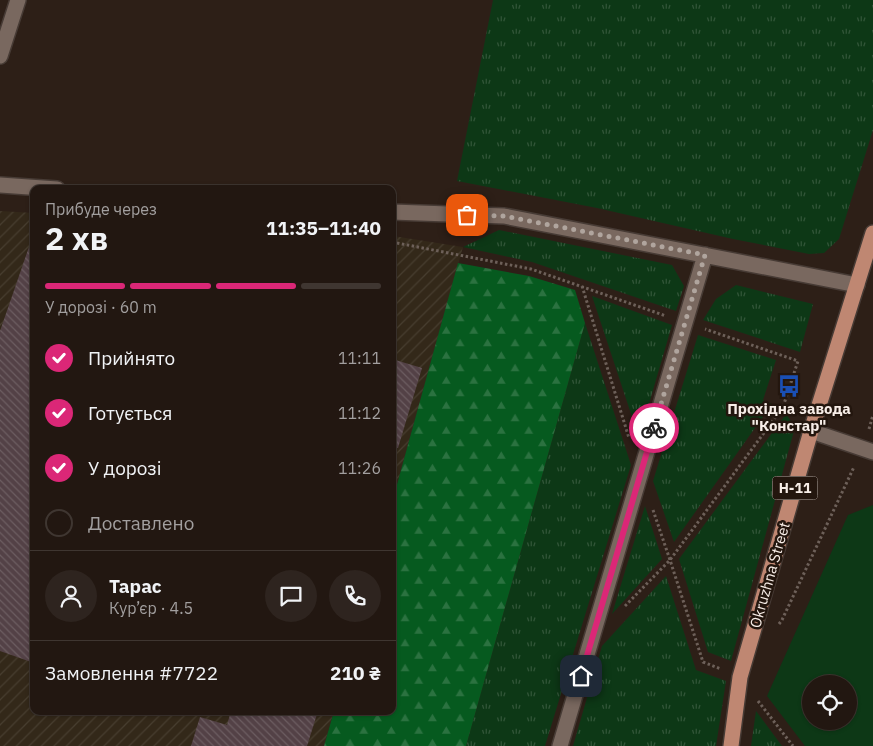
<!DOCTYPE html>
<html lang="uk">
<meta charset="utf-8">
<style>
:root{--surface:#221711;--page:#2e241f;--text:#f1f3f6;--muted:#a29f9f;--line:#3f3631;--accent:#db2777}
body{margin:0;font-family:"IBM Plex Sans",sans-serif;background:var(--page);color:var(--text);height:100vh;display:flex;flex-direction:column;font-size:19px;white-space:nowrap}
*{box-sizing:border-box;margin:0}
p{font-size:16px;color:var(--muted)}
.icon{flex:none;width:28px;height:28px;fill:none;stroke:currentColor;stroke-width:2;stroke-linecap:round;stroke-linejoin:round}
.map{position:relative;flex:1;overflow:hidden}
.drawer{position:absolute;left:30px;top:185px;width:366px;height:530px;display:flex;flex-direction:column;background:var(--surface);border-radius:10px;box-shadow:0 1px 4px #0004,0 0 0 1px var(--line)}
.drawer>*{flex:none}
.controls{position:absolute;left:802px;top:675px;display:grid;gap:10px}
.controls a{display:grid;place-items:center;width:55px;height:55px;border-radius:50%;background:var(--surface);box-shadow:0 1px 4px #0004,0 0 0 1px var(--line);font-size:25px}
.pin{position:absolute;display:grid;place-items:center;width:42px;height:42px;color:#fff;margin:-21px;border-radius:10px;box-shadow:0 2px 8px #0006}
.courier{position:absolute;display:grid;place-items:center;width:50px;height:50px;margin:-25px;border:4px solid #db2777;border-radius:50%;background:#fff;color:#222;box-shadow:0 1px 6px #0007}
.headline em{font-style:normal;font-weight:800}
.headline div{display:flex;flex-direction:column-reverse}
.headline{display:flex;align-items:center;justify-content:space-between;height:85px;padding:0 15px}
h1{font-size:32px;font-weight:800;line-height:38px}
.bar{display:grid;grid-template-columns:repeat(4,1fr);gap:8px 5px;align-content:center;height:60px;padding:0 15px}
.bar i{height:6px;border-radius:4px;background:var(--line)}
.bar .on{background:var(--accent)}
.bar p{grid-column:span 4}
.line{display:flex;align-items:center;gap:12px;padding:0 15px;border-top:1px solid var(--line)}
.line div{flex:1}
.round{display:grid;place-items:center;flex:none;width:52px;height:52px;border-radius:26px;background:var(--page)}
ol{padding:0 15px;list-style:none}
li{display:flex;align-items:center;gap:15px;height:55px}
li p{margin-inline-start:auto}
li .icon{padding:5px;border-radius:50%;background:var(--accent);color:#fff;stroke-width:4}
li:last-child{color:var(--muted)}
li i{width:28px;height:28px;border:2px solid var(--line);border-radius:50%}
.map>svg:first-child{display:block}
</style>
<div class="map">
<svg width="873" height="746" viewBox="0 0 873 746">
<defs>
<pattern id="industrial-furrows" width="10" height="10" patternUnits="userSpaceOnUse" patternTransform="scale(1.25)"><rect width="10" height="10" fill="#332819"/><path d="M-1 1l2-2M0 10L10 0M9 11l2-2" fill="none" stroke="#473d2f"/></pattern>
<pattern id="grass-tufts" width="24" height="20" patternUnits="userSpaceOnUse" patternTransform="scale(1.25)"><rect width="24" height="20" fill="#0d3816"/><path d="M3 7l-1-3M5 7V3M7 7l1-3M15 17l-1-3M17 17v-4M19 17l1-3" fill="none" stroke="#315538"/></pattern>
<pattern id="forest-firs" width="22" height="20" patternUnits="userSpaceOnUse" patternTransform="scale(1.25)"><rect width="22" height="20" fill="#065a1f"/><path d="M5 1l3.5 6h-7zM16 11l3.5 6h-7z" fill="#2b7240"/></pattern>
<pattern id="building-back-hatch" width="6" height="6" patternUnits="userSpaceOnUse" patternTransform="scale(1.25)"><rect width="6" height="6" fill="#534146"/><path d="M-1 5l2 2M0 0l6 6M5-1l2 2" fill="none" stroke="#6c5d61"/></pattern>
</defs>
<rect width="100%" height="100%" fill="#2d1f17"/>
<path fill="url(#industrial-furrows)" d="M0,211l34,2v498h300l-10,35h-324z
M393,236l70,11 -70,252z"/>
<path fill="url(#grass-tufts)" d="M493,0h380v130l-34,109 -15,14 -15,1 -76,-15 -136,-31 -140,-27z
M499,230l173,35 12,21 -8,25 -144,-49 -69,-15z
M736,285l77,19 -13,48 -97,-32 13,-21z
M592,296l80,29 -33,113z
M585,323l46,142 -86,281h-79z
M698,335l78,25 -13,40 9,4 -98,138 -21,-61z
M786,414l9,13 -64,234 -23,-9 -29,-93z
M645,506l17,53 -50,55z
M666,576l30,94 30,11 -10,65h-143l29,-100z
M756,711l26,35h-31z"/>
<path fill="url(#forest-firs)" d="M458,263l71,13 46,14 10,33 -119,423h-142l10,-35h58l1,-212z"/>
<path fill="#0d3816" fill-rule="evenodd" d="M873,505v241h-68l-38,-50 81,-181zM811,684h38v37h-38z"/>
<path fill="url(#building-back-hatch)" d="M30,244l4,1v418l-34,-12v-320z
M392,359l30,9 -24,80h-6z
M231,711h87l-11,35h-116l9,-29 27,8z"/>
<g fill="none" stroke-linecap="round" stroke-linejoin="round">
<defs>
<path id="minor" d="M0,56l18,-56
M0,185l57,4
M392,212l112,4 353,69
M811,431l62,21
M560,746l145,-491"/>
<path id="major" d="M731,746l9,-69 71,-246 62,-198"/>
</defs>
<use href="#minor" stroke="#473b35" stroke-width="18"/>
<use href="#major" stroke="#473b35" stroke-width="18"/>
<path stroke="#6d6059" stroke-width="3" stroke-dasharray="2.5 2.5" stroke-linecap="butt" d="M392,242l139,27 135,47
M582,286l47,152
M869,429l4,-14
M653,510l17,50 33,102 18,7
M625,606l45,-46 113,-153 15,-46 -93,-32
M779,624l3,-4 72,-153
M758,701l35,45"/>
<use href="#minor" stroke="#79685f" stroke-width="15"/>
<use href="#major" stroke="#bf8772" stroke-width="15"/>
</g>
<g fill="none" stroke-linecap="round" stroke-linejoin="round">
<path stroke="#b0a59e" stroke-width="5" stroke-dasharray="0 9" d="M467,215l37,1 201,39 -51,173"/>
<path stroke="#db2777" stroke-width="6" d="M581,676l73,-248"/>
</g>
<defs>
<symbol id="bus-bare" viewBox="-9 -9 18 18"><path d="M-5-6H5V4H4V6H2V4H-2V6H-4V4H-5ZM-3.5-4V0h7V-4ZM-3.5 1.2v1.5H-2V1.2ZM2 1.2v1.5H3.5V1.2Z" fill="#1a4fb4" stroke="#23160e" stroke-width="2.5" paint-order="stroke"/></symbol>
</defs>
<g fill-rule="evenodd">
<use href="#bus-bare" x="773" y="370" width="32" height="32"/>
</g>
<g text-anchor="middle" stroke-width="5" stroke-linejoin="round" paint-order="stroke">
<rect fill="#23160e" stroke="#b7aca6" stroke-width="1" x="772.5" y="476.5" width="45" height="23" rx="4"/>
<g font-size="14" font-weight="bold" fill="#f7ede7">
<text x="795" y="493">Н-11</text>
</g>
<g font-size="15" font-weight="bold" fill="#f7ede7" stroke="#23160e">
<text x="789" y="414">Прохідна завода<tspan x="789" dy="17">"Констар"</tspan></text>
</g>
<g font-size="15" fill="#f7ede7" stroke="#23160e">
<text transform="translate(770 575) rotate(-74)" y="5">Okruzhna Street</text>
</g>
</g>
</svg>
<div class="controls">
<a><svg class="icon" aria-label="locate" viewBox="0 0 24 24"><circle cx="12" cy="12" r="6"/><path d="M12 2v4M12 18v4M2 12h4M18 12h4"/></svg></a>
</div>
<div class="pin" style="left:467px;top:215px;background:#ea580c"><svg class="icon" aria-label="bag" viewBox="0 0 24 24"><path d="M5 8h14l-1 12H6zM9 8a3 3 0 0 1 6 0"/></svg></div>
<div class="pin" style="left:581px;top:676px;background:#1f2937"><svg class="icon" aria-label="home" viewBox="0 0 24 24"><path d="M3 11l9-7 9 7M6 9v11h12V9"/></svg></div>
<div class="courier" style="left:654px;top:428px"><svg class="icon" aria-label="bike" viewBox="0 0 24 24"><circle cx="6" cy="16" r="4"/><circle cx="18" cy="16" r="4"/><path d="M6 16l4-8h5l3 8M10 8l3 8H6M13 5h3"/></svg></div>
<section class="drawer">
<div class="headline"><div><h1>2 хв</h1><p>Прибуде через</p></div><em>11:35–11:40</em></div>
<div class="bar"><i class="on"></i><i class="on"></i><i class="on"></i><i></i><p>У дорозі · 60 m</p></div>
<ol>
<li><svg class="icon" aria-label="check" viewBox="0 0 24 24"><path d="M5 12l5 5 9-10"/></svg>Прийнято<p>11:11</p></li>
<li><svg class="icon" aria-label="check" viewBox="0 0 24 24"><path d="M5 12l5 5 9-10"/></svg>Готується<p>11:12</p></li>
<li><svg class="icon" aria-label="check" viewBox="0 0 24 24"><path d="M5 12l5 5 9-10"/></svg>У дорозі<p>11:26</p></li>
<li><i></i>Доставлено</li>
</ol>
<div class="line" style="height:90px"><a class="round"><svg class="icon" aria-label="person" viewBox="0 0 24 24"><circle cx="12" cy="8" r="4"/><path d="M4 21q1-7 8-7t8 7"/></svg></a><div><b>Тарас</b><p>Кур’єр · 4.5</p></div><a class="round"><svg class="icon" aria-label="chat" viewBox="0 0 24 24"><path d="M4 5h16v11H9l-5 4z"/></svg></a><a class="round"><svg class="icon" aria-label="phone" viewBox="0 0 24 24"><path d="M5 4h4l2 5-3 2q2 4 5 5l2-3 5 2v4C11 20 4 13 5 4z"/></svg></a></div>
<div class="line" style="height:65px"><div>Замовлення #7722</div><b>210 ₴</b></div>
</section>
</div>
